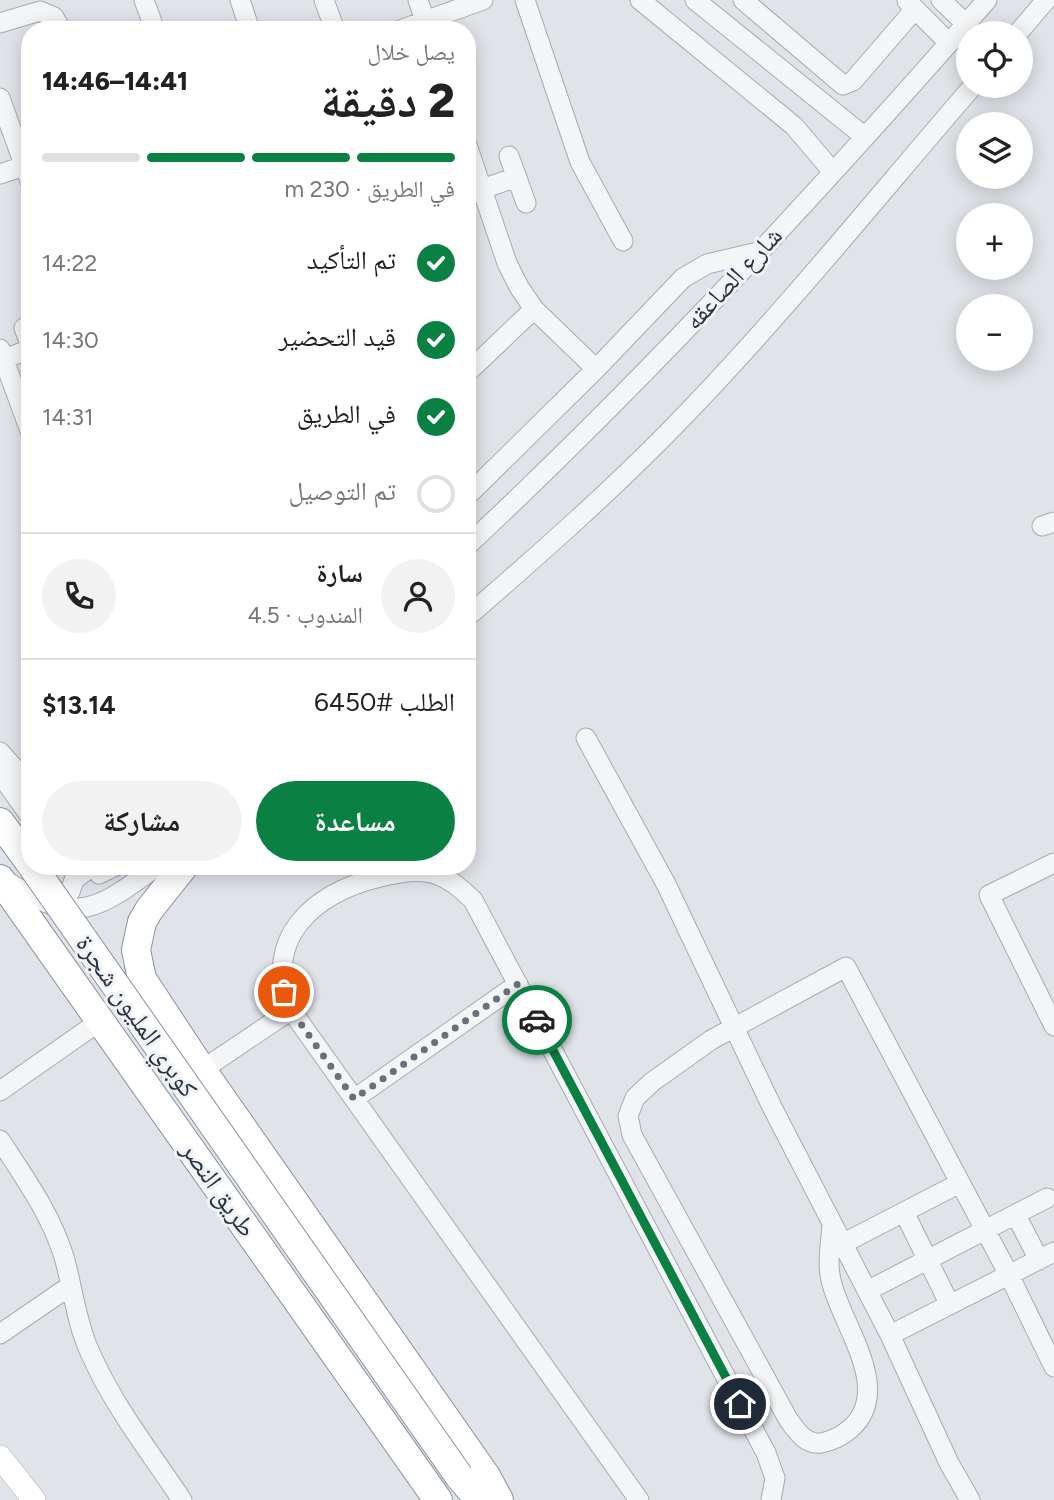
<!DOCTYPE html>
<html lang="ar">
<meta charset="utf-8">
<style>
:root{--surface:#fff;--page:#f2f2f2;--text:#222;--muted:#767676;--line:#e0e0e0;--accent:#0b8043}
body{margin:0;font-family:Figtree,"Noto Naskh Arabic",sans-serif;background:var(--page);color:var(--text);direction:rtl;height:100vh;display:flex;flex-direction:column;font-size:26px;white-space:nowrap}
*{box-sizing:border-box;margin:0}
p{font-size:23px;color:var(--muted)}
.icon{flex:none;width:38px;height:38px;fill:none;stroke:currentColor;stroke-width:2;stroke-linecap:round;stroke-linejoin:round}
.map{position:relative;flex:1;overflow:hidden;direction:ltr}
.details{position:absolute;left:21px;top:21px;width:455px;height:854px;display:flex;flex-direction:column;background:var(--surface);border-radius:28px;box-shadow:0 4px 18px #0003;direction:rtl}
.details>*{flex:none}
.fabs{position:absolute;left:956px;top:21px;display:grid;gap:14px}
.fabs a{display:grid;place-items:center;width:77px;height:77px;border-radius:50%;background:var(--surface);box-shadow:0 4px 18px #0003;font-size:35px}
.pin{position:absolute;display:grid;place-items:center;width:60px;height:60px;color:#fff;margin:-30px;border:4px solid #fff;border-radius:50%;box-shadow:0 2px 7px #0007}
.courier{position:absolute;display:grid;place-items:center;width:70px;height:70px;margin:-35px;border:5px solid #0b8043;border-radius:50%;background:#fff;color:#222;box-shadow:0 2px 9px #0007}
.headline em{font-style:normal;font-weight:800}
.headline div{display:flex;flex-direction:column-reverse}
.headline{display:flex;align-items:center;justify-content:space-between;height:119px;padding:0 21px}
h1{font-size:46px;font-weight:800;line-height:52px}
.bar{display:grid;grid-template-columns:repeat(4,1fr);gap:10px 7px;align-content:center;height:84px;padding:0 21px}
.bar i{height:9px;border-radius:5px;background:var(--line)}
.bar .active{background:var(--accent)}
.bar p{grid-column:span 4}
.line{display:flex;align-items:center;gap:18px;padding:0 21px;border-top:2px solid var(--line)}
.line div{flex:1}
.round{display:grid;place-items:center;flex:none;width:74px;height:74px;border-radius:37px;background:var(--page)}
ol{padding:0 21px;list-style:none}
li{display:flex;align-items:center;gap:21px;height:77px}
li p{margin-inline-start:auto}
li .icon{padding:7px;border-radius:50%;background:var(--accent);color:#fff;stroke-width:4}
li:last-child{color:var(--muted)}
li i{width:38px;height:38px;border:4px solid var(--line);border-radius:50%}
.primary-button{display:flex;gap:14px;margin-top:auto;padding:14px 21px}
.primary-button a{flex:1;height:80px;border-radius:42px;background:var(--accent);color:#fff;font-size:28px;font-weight:800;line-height:80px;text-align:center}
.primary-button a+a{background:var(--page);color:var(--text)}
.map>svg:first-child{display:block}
</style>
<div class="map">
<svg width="1054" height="1500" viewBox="0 0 1054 1500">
<rect width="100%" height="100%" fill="#e0e4e9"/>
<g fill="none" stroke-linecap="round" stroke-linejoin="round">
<defs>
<path id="minor" d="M144,0l11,30
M240,0l10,30
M324,0l11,30
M418,0l10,30
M525,0l55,162 43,79
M640,0l154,126 39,46
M695,0l170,137
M743,0l100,85 10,-4 62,-72
M941,0l25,24
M907,1l42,42
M0,23l40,-12 14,6 7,13
M400,30l83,-30
M1018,33l28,-33
M0,98l30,83
M467,145l40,118 12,24 15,22 62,60
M509,156l17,47
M0,174l30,-10
M482,189l35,-12
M24,328l6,16
M0,349l30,82
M4,359l26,-10
M467,373l67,-64
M467,496l129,-127 87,-91 24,-14 51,-12
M1042,526l12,-4
M467,546c184,-172 355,-358 520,-546
M467,617c75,-65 150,-131 219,-203 100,-104 192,-218 287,-328
M586,738l80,146 106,223 118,228 59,128 21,37
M0,752l30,34
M0,774l30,42
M1054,863l-65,32 65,131
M99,874l17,-8
M10,883c65,44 89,26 147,-17
M70,892l4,-12 18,-14
M202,1070l89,-60
M0,1091l100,-70
M354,1099l164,-115
M0,1140c24,37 51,74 64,117 9,31 12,64 25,93 23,54 61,102 93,150
M904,1212l46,93
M1016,1215l23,45
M832,1224c-1,20 -6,40 0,60 11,43 62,107 18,145 -8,7 -19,12 -29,14 -16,2 -25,-13 -33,-24l-156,-284 -4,-19 7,-18 17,-16 59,-42 135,-73 163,308 45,92
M842,1244l118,-61
M867,1291l180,-93
M0,1334l70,-48
M890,1335l164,-83
M639,1500l-348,-490c-30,-72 23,-117 89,-133 18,-4 41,-9 58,-2 14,5 24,15 35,25l293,553 9,25 -4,22"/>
<path id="major" d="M0,1457l34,43"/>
<path id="highway" d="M0,822l30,41
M184,866l-35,44 -7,12 -6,28 6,29 60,91 284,406 13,24
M0,879l438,621
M459,1476l20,24"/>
</defs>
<use href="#minor" stroke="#a5abb3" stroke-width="21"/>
<use href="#major" stroke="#a0a8b5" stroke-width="24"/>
<use href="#highway" stroke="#8891a0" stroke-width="30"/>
<use href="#minor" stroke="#f3f5f7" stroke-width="19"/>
<use href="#major" stroke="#fff" stroke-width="23"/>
<use href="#highway" stroke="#fff" stroke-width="28"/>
<defs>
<path id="highway-bridge" d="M32,866l427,610"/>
</defs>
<use href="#highway-bridge" stroke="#8891a0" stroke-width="30" stroke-linecap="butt"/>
<use href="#highway-bridge" stroke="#fff" stroke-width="28"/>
</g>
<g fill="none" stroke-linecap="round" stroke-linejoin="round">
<path stroke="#69707c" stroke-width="7" stroke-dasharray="0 12.6" d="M284,992l7,18 63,89 164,-115 19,36"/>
<path stroke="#0b8043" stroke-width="9" d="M537,1020l203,384"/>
</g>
<g text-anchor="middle" stroke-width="6" stroke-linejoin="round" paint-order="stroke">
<g font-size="26" fill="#293241" stroke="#f0f3f7">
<text transform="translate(733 278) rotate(-47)" y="9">شارع الصاعقه</text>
<text transform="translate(137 1016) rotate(55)" y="9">كوبري المليون شجرة</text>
<text transform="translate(219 1189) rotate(55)" y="9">طريق النصر</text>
</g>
</g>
</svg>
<div class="fabs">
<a><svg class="icon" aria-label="locate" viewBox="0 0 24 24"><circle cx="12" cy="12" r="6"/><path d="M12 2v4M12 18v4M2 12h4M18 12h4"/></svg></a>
<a><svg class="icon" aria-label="layers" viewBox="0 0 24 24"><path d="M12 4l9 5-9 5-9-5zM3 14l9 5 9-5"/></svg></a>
<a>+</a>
<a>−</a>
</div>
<div class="pin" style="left:284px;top:992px;background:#ea580c"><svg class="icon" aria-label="bag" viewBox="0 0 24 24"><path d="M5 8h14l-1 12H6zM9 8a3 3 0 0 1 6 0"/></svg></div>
<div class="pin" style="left:740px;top:1404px;background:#1f2937"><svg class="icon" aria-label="home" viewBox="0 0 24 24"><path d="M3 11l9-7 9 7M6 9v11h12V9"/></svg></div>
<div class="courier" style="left:537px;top:1020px"><svg class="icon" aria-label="car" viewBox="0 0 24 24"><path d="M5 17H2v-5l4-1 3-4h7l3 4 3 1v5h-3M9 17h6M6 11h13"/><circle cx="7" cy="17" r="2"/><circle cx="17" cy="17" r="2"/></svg></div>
<section class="details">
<div class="headline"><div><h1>2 دقيقة</h1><p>يصل خلال</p></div><em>14:41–14:46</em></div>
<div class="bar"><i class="active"></i><i class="active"></i><i class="active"></i><i></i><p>في الطريق · 230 m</p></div>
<ol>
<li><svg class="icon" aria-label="check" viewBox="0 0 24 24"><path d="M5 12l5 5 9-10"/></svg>تم التأكيد<p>14:22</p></li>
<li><svg class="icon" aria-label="check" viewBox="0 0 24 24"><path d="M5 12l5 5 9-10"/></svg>قيد التحضير<p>14:30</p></li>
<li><svg class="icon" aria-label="check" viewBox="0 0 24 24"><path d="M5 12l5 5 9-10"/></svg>في الطريق<p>14:31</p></li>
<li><i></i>تم التوصيل</li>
</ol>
<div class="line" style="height:126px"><a class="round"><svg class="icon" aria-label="person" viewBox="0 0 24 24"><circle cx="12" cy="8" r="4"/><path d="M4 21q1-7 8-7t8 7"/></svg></a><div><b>سارة</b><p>المندوب · 4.5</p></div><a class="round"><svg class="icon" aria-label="phone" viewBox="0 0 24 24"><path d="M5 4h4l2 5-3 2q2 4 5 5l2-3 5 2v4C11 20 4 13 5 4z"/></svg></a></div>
<div class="line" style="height:91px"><div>الطلب #6450</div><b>$13.14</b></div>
<div class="primary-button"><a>مساعدة</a><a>مشاركة</a></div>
</section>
</div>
